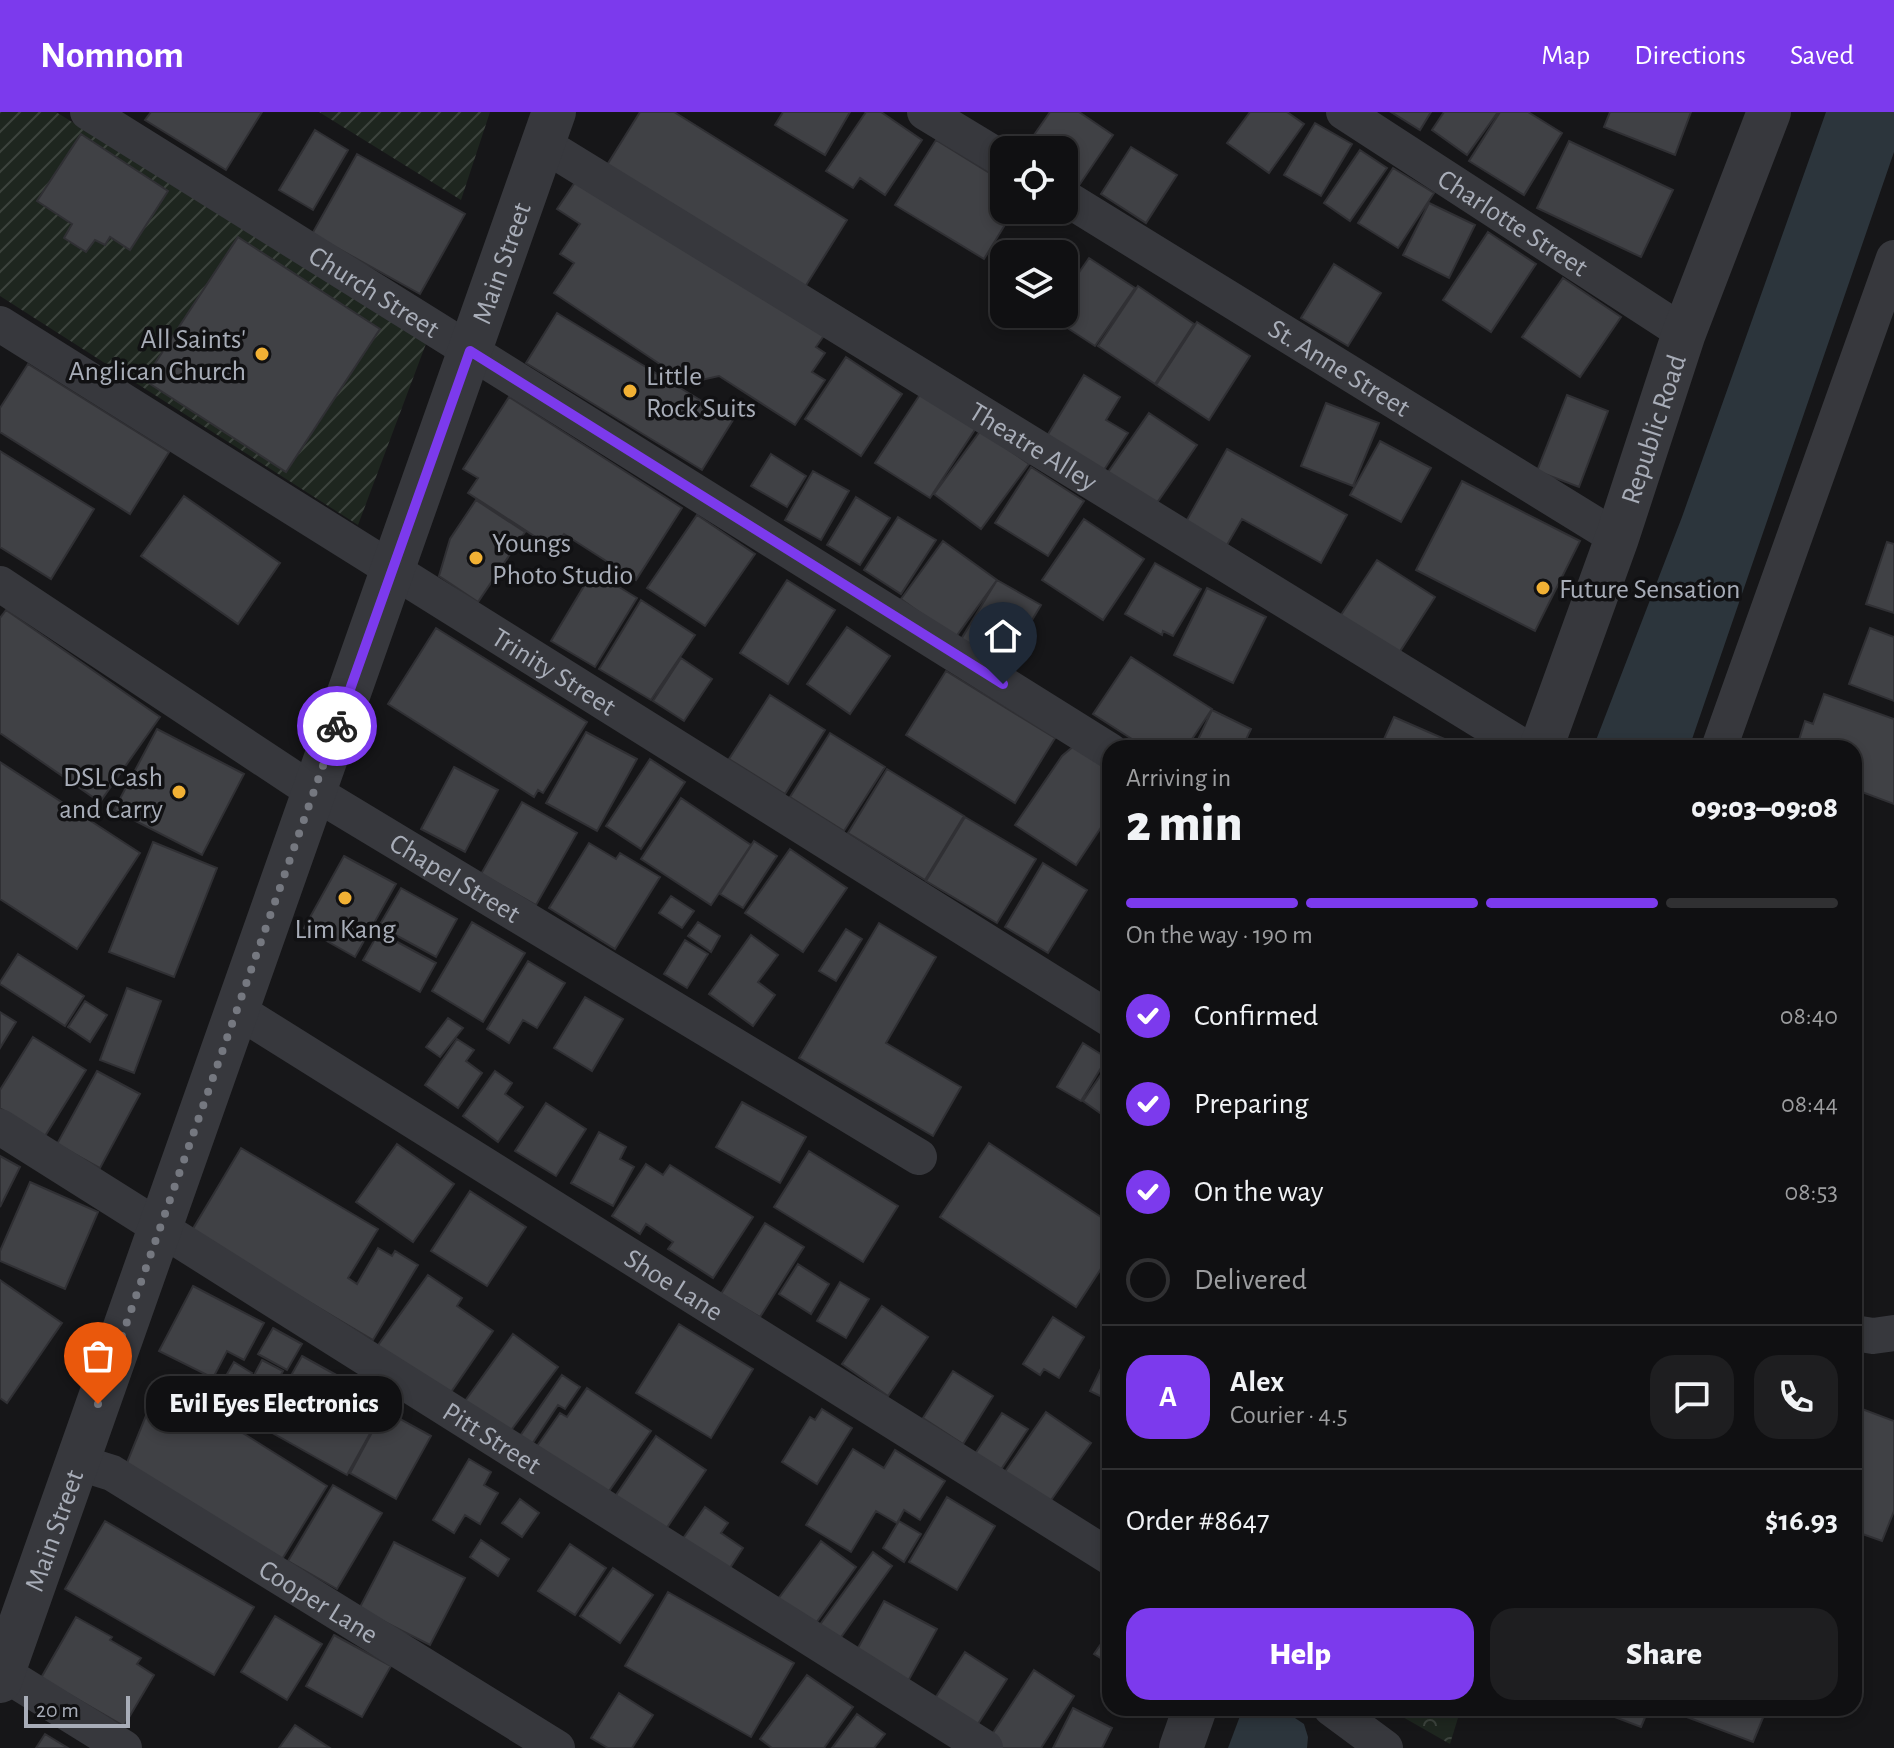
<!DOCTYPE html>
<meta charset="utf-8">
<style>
:root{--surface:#101012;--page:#1e1e20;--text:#f1f3f6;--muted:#9c9d9f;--line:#303032;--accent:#7c3aed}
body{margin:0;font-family:"Alegreya Sans",sans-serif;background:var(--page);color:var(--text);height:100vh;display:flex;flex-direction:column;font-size:30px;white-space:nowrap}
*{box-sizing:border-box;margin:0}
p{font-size:26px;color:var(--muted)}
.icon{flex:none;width:44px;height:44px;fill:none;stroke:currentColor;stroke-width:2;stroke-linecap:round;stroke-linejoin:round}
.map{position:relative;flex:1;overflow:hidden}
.details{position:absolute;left:1102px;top:628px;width:760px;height:976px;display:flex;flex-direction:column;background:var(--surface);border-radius:24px;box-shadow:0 4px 12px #0003,0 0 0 2px var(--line)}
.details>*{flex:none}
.buttons{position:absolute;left:990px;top:24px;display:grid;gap:16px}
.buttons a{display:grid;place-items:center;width:88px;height:88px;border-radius:16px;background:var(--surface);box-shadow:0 4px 12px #0003,0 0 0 2px var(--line);font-size:40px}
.scale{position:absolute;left:24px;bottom:20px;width:106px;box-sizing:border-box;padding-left:8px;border:4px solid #a8adb8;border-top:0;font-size:22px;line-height:28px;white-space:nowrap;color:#a8adb8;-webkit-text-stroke:6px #111113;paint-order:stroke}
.pin{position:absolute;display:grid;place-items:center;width:68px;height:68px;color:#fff;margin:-82px -34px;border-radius:50% 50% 50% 0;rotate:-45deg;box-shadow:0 0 8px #0007}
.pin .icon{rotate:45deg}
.courier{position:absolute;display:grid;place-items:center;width:80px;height:80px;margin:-40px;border:6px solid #7c3aed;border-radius:50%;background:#fff;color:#222;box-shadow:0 2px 10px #0007}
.bubble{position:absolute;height:56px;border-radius:24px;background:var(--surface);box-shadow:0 4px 12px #0003,0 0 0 2px var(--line);font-size:26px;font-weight:800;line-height:56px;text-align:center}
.overview em{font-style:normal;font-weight:800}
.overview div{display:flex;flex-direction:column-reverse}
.overview{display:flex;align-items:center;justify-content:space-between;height:136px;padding:0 24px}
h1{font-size:52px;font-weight:800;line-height:60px}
.bar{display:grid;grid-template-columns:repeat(4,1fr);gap:12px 8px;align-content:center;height:96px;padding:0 24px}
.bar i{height:10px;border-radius:6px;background:var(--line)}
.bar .on{background:var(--accent)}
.bar p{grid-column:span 4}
.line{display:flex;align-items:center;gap:20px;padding:0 24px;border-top:2px solid var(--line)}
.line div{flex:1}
.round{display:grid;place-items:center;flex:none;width:84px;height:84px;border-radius:24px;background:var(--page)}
ol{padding:0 24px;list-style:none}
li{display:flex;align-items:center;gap:24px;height:88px}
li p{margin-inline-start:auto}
li .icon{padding:8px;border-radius:50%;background:var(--accent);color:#fff;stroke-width:4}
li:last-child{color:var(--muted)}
li i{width:44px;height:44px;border:4px solid var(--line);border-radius:50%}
.button{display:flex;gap:16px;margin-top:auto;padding:16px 24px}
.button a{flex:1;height:92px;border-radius:24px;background:var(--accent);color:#fff;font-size:32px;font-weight:800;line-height:92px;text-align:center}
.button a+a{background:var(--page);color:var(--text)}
header{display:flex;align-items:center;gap:48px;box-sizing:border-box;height:112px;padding:0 40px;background:var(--accent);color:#fff}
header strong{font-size:38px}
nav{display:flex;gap:44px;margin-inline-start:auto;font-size:28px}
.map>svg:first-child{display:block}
</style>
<header>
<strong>Nomnom</strong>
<nav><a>Map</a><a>Directions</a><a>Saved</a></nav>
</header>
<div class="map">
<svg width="1894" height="1636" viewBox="0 0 1894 1636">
<defs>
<pattern id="forest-crowns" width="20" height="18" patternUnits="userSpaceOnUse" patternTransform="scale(2)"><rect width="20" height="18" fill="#1e261f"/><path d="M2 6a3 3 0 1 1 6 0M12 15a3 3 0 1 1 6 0" fill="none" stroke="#3c433d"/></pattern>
<pattern id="garden-furrows" width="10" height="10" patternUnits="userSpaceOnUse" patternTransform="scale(2)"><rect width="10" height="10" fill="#1e261f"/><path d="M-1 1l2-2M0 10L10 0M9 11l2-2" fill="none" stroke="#3c433d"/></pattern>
</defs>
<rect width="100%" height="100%" fill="#161618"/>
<path fill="url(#forest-crowns)" d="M1387,1596h74l-11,36z"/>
<path fill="url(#garden-furrows)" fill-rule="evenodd" d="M0,0h56l371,229 -69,184 -358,-229zM238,125l142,92 -93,143 -143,-92z
M319,0h171l-29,88z"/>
<path fill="#2c353c" d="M1826,0h68v40l-205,596h-96l89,-231z
M1243,1596h37l24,16 4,13 -1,11h-79z"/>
<path fill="#404145" stroke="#303034" stroke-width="2" d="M151,0h111l-36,58 -81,-50z
M640,0h34l173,108 -42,67 -198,-122z
M783,0h67l-25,43 -50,-30z
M866,0h15l41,28 -37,55 -25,-17 -7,10 -27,-17z
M1050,0h29l34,23 -33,49 -16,-10v-24h-36l-3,-2z
M1250,0h37l17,12 -35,49 -42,-30z
M1391,0h40l-11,18z
M1444,0h54l-31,43 -35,-25z
M1500,0h28l34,21 -38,62 -55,-34z
M1610,0h81l-16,43 -71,-28z
M1315,11l37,21 -31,52 -37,-21z
M315,18l33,20 -35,60 -34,-20z
M81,22l87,57 -38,59 -20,-13 -5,8 -10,-5 -9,12 -22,-14 8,-14 -35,-23z
M936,28l68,42v28h10l-30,49 -89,-54z
M1569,29l104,49 -32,67 -104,-49z
M1131,35l46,28 -31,48 -45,-29z
M1360,38l27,18 -37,53 -26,-18z
M357,42l108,60 -45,80 -108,-60z
M1393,56l41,25 -36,55 -40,-25z
M582,60l243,162 -9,13 9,6 -13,19 13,8 -30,45 -76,-49 -31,7 -134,-90 20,-30 -14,-9 20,-30 -23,-15z
M1429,91l46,22 -26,53 -46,-23z
M1488,120l48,32 -45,68 -48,-32z
M238,125l142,92 -94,143 -142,-92z
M1089,146l46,30 -40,58 -46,-30 1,-2h14v-20z
M1334,152l47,29 -33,53 -47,-28z
M1563,166l58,39 -41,60 -58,-40z
M1138,174l56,38 -39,60 -57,-38z
M557,201l176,107 -31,50 -176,-107z
M1197,210l53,34 -41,64 -53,-35z
M846,245l56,37 -41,62 -56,-37z
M28,252l141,88 -39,62 -130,-82v-24z
M1084,263l36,22 -14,23 22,13 -24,37 -57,-34z
M921,281l55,35 -46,70 -55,-35z
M1567,283l41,16 -29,76 -42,-16z
M509,285l173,111 -46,72 -72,-46 -10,15 -86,-56 10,-15 -15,-9z
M1326,291l53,20 -26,63 -52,-20z
M1149,301l48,32 -43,62 -48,-32z
M981,318l48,34 -48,65 -47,-35z
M1380,329l51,27 -30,54 -51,-27z
M1227,337l120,66 -26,48 -79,-44 -18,31 -41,-23z
M0,339l94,58 -43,70 -51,-32z
M771,342l35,22 -19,31 -36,-21z
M1031,355l53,34 -36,55 -53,-33z
M813,359l36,20 -28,49 -36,-20z
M1462,369l118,60 -45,90 -119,-61z
M184,384l96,67 -42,61 -97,-68z
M856,385l34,21 -30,47 -33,-20z
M476,388l49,32 -47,70 -39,-26 11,-37z
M697,403l58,39 -50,72 -58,-38z
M898,405l38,23 -35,54 -37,-24z
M1084,407l60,40 -41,61 -61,-40z
M943,429l54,39 -42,58 -54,-39z
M1887,430l7,2v69l-28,-9z
M1377,448l58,37 -38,59 -58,-38z
M1155,451l46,26 -28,47 -10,-5 -1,4 -37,-21z
M593,459l44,27 -42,69 -44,-26z
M787,468l48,30 -47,74 -48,-31z
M997,468l44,25 -37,62 -44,-26z
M1207,476l59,29 -33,66 -59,-28z
M641,488l54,35 -44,65 -52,-31z
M6,498l154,107 -60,85 -100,-69v-115z
M847,515l43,29 -40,58 -43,-30z
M436,516l151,94 -44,71 -5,-3 -4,7 -146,-93z
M1870,516l24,9v64l-45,-17z
M1131,545l81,52 -26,39h-40l-53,-34z
M681,546l31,21 -28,42 -31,-20z
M946,559l109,67 -40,65 -109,-68z
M1824,582l70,25v85l-40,-15v-41h-49l2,-5 -8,-3 6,-19 8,3z
M770,583l55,35 -40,64 -56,-35z
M1212,598l39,19 -9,19h-48z
M1394,605l71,31h-85z
M157,617l87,45 -42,81 -88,-45z
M586,620l51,27 -40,72 -51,-28z
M830,621l55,34 -41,64 -54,-34z
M1075,633l35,24v45l-34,51 -61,-40 47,-69z
M650,647l35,23 -44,67 -35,-23z
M0,650l140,91 -63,96 -77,-50z
M454,655l44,23 -33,62 -44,-23z
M887,657l77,47 -39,64 -77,-47z
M681,686l70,47 -40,60 -70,-46z
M522,690l55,31 -41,72 -55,-31z
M965,705l71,42 -39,64 -71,-42z
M754,729l23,15 -34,52 -23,-14z
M153,730l64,26 -43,109 -65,-25z
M589,731l27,16 4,-6 40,24 -45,72 -66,-41z
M790,737l57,39 -44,64 -58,-39z
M344,744l52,28 -41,73 -51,-29z
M1043,751l44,27 -39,63 -43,-26z
M401,776l56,31 -21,38 -57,-31z
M671,784l23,15 -12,17 -23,-15z
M472,810l53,31 -42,69 -51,-31z
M698,810l22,14 -9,16 -23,-16z
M879,811l57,34 -50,86 75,44 -28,49 -134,-78z
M846,817l16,10 -26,42 -17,-10z
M379,820l57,31 -16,29 -57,-32z
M751,823l27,20 -20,27 17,13 -22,31 -44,-32z
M685,828l23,14 -21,34 -23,-14z
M18,842l66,42 -19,30 -65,-42v-2z
M528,849l37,22 -28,45 -14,-8 -14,23 -22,-14z
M127,876l34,13 -27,72 -34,-13z
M585,885l38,22 -31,52 -38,-23z
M85,889l22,14 -17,27 -22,-15z
M0,900l16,10 -16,26z
M448,906l15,10 -23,29 -14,-10z
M33,925l53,33 -41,66 -45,-28v-18z
M457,927l17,11 -8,11 16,12 -24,35 -33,-23z
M1083,931l24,15 -26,43 -24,-14z
M1107,954l3,2v52l-27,-19z
M97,959l43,23 -40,74 -43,-24z
M495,959l17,12 -7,11 18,13 -25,35 -35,-26z
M742,990l64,35 -26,46 -64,-36z
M546,991l40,26 -30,47 -41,-25z
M599,1020l27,15 -6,12 14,8 -21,39 -42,-23z
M989,1031l121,80v32l-34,52 -136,-90z
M397,1032l57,40 -41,58 -57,-40z
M241,1036l137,81 -30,49 9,6 21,-36 14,8 3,-5 23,14 -45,75 -182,-108z
M809,1039l89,55 -35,56 -89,-55z
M0,1044l20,11 -20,40z
M646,1052l17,11 7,-10 83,52 -40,61 -45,-29 5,-7 -27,-18 -6,10 -28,-18z
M30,1070l68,30 -33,77 -65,-28v-10z
M470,1079l56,36 -39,59 -56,-35z
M765,1111l39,24 -44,70 -39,-23z
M798,1152l31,20 -18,30 -32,-20z
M428,1163l34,23 -5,8 36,25 -46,67 -71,-50z
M0,1168l62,43 -55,80 -7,-5z
M840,1170l29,17 -23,39 -29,-17z
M193,1174l71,37 -20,37 -17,-9 -14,27 -54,-27z
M882,1194l46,31 -40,59 -46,-32z
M1053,1205l31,20 -25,41 -15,-9 -4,6 -17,-11z
M679,1212l74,45 -42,69 -75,-45z
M273,1216l29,16 -15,26 -29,-16z
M513,1222l45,33 -49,66 -44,-32z
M1110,1238v51l-20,-10z
M302,1244l85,47 -40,72 -85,-48z
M262,1248l21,11 -11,21 -21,-11z
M234,1250l18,11 -15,25 -18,-10z
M953,1259l40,25 -30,48 -40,-26z
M562,1263l18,12 -15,22 -7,-4 -26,39 -12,-8z
M160,1269l167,105 -46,75 -157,-91z
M587,1276l64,43 -44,63 -70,-48 23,-33 7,4z
M1854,1294l40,15v90l-12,30 -28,-10z
M822,1297l30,19 -35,56 -35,-22 28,-45 5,3z
M384,1298l47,26 -35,63 -46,-26z
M1046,1300l45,31 -44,63 -45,-30z
M1002,1301l26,16 -28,42 -25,-17z
M656,1324l50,34 -42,62 -50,-34z
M853,1337l31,19 11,-18 50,31 -25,39 -16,-10 -7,13 -21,-12 -25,41 -45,-27z
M469,1347l22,13 -7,13 14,8 -18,31 -15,-9 -11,18 -21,-13z
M333,1373l49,28 -45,76 -49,-28z
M947,1385l48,29 -38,64 -48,-28z
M520,1387l19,14 -17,24 -20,-14z
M705,1395l23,16 -7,10 22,15 -15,23 -46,-31z
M105,1409l149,86 -40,68 -149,-86z
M899,1409l22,13 -17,28 -21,-14z
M481,1428l28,19 -11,17 -28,-19z
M821,1429l35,26 -45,63 -36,-27z
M394,1430l71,36 -35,67 -71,-36z
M570,1432l36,24 -31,47 -37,-24z
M873,1440l19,14 -56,78 -20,-14z
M613,1456l40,27 -33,48 -40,-27z
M668,1480l126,71 -43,74 -126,-71z
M884,1489l53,28 -30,54 -53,-28z
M275,1504l47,28 -35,56 -46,-28z
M76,1505l36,20 -2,3 31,18 -4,6 17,11 -30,51 -83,-48z
M1110,1519v33l-16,-10z
M334,1523l57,31 -29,51 -56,-31z
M965,1540l42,27 -33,51 -42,-27z
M1034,1558l40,26 -33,52h-38l-14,-9z
M807,1563l46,32 -29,41h-52l-12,-9z
M619,1581l34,22 -21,33h-24l-17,-10z
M1073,1596l39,20 -10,20h-49z
M1591,1596h58l-8,19z
M1663,1596h104l-14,34z
M857,1602l28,20 -11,14h-42z
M295,1613l35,23h-51z
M45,1622l23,14h-32z"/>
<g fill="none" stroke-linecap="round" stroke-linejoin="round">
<g stroke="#37383d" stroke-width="36">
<path id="s1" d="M88,0l1022,639"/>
<path d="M925,0l79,48"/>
<path id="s2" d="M1344,0l340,221"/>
<path id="s3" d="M543,32l982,604"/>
<path id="s4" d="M1064,85l553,341"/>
<path id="s5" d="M0,212l1110,695"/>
<path id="s6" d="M0,472l314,208 605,365"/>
<path d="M1719,636l175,-490"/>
<path id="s7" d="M237,898l873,547"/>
<path id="s8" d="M0,1015l985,621"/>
<path d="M1854,1221l19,3 21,-3"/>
<path id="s9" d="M77,1350l35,11 445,275"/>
<path d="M0,1559l124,77"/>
<path d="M1331,1596l54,40"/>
</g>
<g stroke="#37383d" stroke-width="44">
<path id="s10" d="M1541,636l76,-210 67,-205 85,-221"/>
<path id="s11" d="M0,1569l554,-1569"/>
<path d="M1181,1636l14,-40"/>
</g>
</g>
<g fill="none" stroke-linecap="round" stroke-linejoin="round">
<path stroke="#757880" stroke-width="8" stroke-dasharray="0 14.4" d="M98,1292l239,-678"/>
<path stroke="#7c3aed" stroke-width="10" d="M337,614l133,-375 533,333"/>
</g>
<g fill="#f2b134" stroke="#111113" stroke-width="3">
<circle cx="262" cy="242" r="8"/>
<circle cx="630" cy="279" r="8"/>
<circle cx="476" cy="446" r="8"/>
<circle cx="1543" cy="476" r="8"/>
<circle cx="179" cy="680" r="8"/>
<circle cx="345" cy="786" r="8"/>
</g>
<g text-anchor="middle" stroke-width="7" stroke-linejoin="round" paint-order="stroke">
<g font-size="28" fill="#a8adb8" stroke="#111113">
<text dy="10" stroke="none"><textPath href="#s2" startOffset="202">Charlotte Street</textPath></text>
<text dy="10" stroke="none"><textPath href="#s11" startOffset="1504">Main Street</textPath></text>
<text dy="10" stroke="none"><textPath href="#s1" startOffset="338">Church Street</textPath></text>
<text dy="10" stroke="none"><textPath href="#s4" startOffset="324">St. Anne Street</textPath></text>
<text dy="10" stroke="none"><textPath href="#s10" startOffset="338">Republic Road</textPath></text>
<text dy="10" stroke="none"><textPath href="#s3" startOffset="576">Theatre Alley</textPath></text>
<text dy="10" stroke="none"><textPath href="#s5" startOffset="654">Trinity Street</textPath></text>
<text dy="10" stroke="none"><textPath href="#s6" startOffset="542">Chapel Street</textPath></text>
<text dy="10" stroke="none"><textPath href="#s7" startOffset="516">Shoe Lane</textPath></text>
<text dy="10" stroke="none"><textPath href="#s8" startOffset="582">Pitt Street</textPath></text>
<text dy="10" stroke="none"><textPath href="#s11" startOffset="160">Main Street</textPath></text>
<text dy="10" stroke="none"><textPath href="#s9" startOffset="280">Cooper Lane</textPath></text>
</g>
<g font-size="28" fill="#a8adb8" stroke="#111113" text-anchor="start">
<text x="246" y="236" text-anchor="end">All Saints'<tspan x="246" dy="32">Anglican Church</tspan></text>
<text x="646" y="273">Little<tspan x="646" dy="32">Rock Suits</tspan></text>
<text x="492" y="440">Youngs<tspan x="492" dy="32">Photo Studio</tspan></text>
<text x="1559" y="486">Future Sensation</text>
<text x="163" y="674" text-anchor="end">DSL Cash<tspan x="163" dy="32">and Carry</tspan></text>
<text x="345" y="826" text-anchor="middle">Lim Kang</text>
</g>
</g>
</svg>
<div class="buttons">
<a><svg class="icon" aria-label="locate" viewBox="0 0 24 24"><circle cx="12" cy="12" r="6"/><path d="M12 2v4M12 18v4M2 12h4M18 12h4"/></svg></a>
<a><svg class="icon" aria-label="layers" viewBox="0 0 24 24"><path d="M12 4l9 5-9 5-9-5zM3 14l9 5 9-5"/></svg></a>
</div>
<div class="scale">20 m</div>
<div class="pin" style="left:98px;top:1292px;background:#ea580c"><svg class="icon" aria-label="bag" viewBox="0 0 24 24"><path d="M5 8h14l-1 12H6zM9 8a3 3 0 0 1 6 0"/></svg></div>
<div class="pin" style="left:1003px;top:572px;background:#1f2937"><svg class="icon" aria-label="home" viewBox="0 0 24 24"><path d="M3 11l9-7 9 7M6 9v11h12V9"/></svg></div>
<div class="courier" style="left:337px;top:614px"><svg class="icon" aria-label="bike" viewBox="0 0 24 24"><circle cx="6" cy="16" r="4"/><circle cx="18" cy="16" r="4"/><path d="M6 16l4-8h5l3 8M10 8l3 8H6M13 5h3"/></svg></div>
<div class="bubble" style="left:146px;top:1264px;width:256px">Evil Eyes Electronics</div>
<section class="details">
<div class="overview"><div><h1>2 min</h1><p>Arriving in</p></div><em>09:03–09:08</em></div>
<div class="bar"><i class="on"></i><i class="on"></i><i class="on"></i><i></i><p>On the way · 190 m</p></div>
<ol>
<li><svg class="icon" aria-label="check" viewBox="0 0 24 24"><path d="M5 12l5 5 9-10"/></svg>Confirmed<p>08:40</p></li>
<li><svg class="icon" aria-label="check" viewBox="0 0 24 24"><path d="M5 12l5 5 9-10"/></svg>Preparing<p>08:44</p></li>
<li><svg class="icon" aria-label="check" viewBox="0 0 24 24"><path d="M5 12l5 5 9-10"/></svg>On the way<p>08:53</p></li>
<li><i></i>Delivered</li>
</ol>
<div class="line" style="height:144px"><b class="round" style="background:var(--accent);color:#fff">A</b><div><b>Alex</b><p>Courier · 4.5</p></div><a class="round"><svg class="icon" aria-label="chat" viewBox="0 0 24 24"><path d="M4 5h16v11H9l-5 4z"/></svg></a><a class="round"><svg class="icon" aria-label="phone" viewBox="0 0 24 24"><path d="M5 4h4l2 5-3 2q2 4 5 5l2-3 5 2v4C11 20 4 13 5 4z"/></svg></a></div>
<div class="line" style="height:104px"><div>Order #8647</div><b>$16.93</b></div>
<div class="button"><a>Help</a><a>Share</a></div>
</section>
</div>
